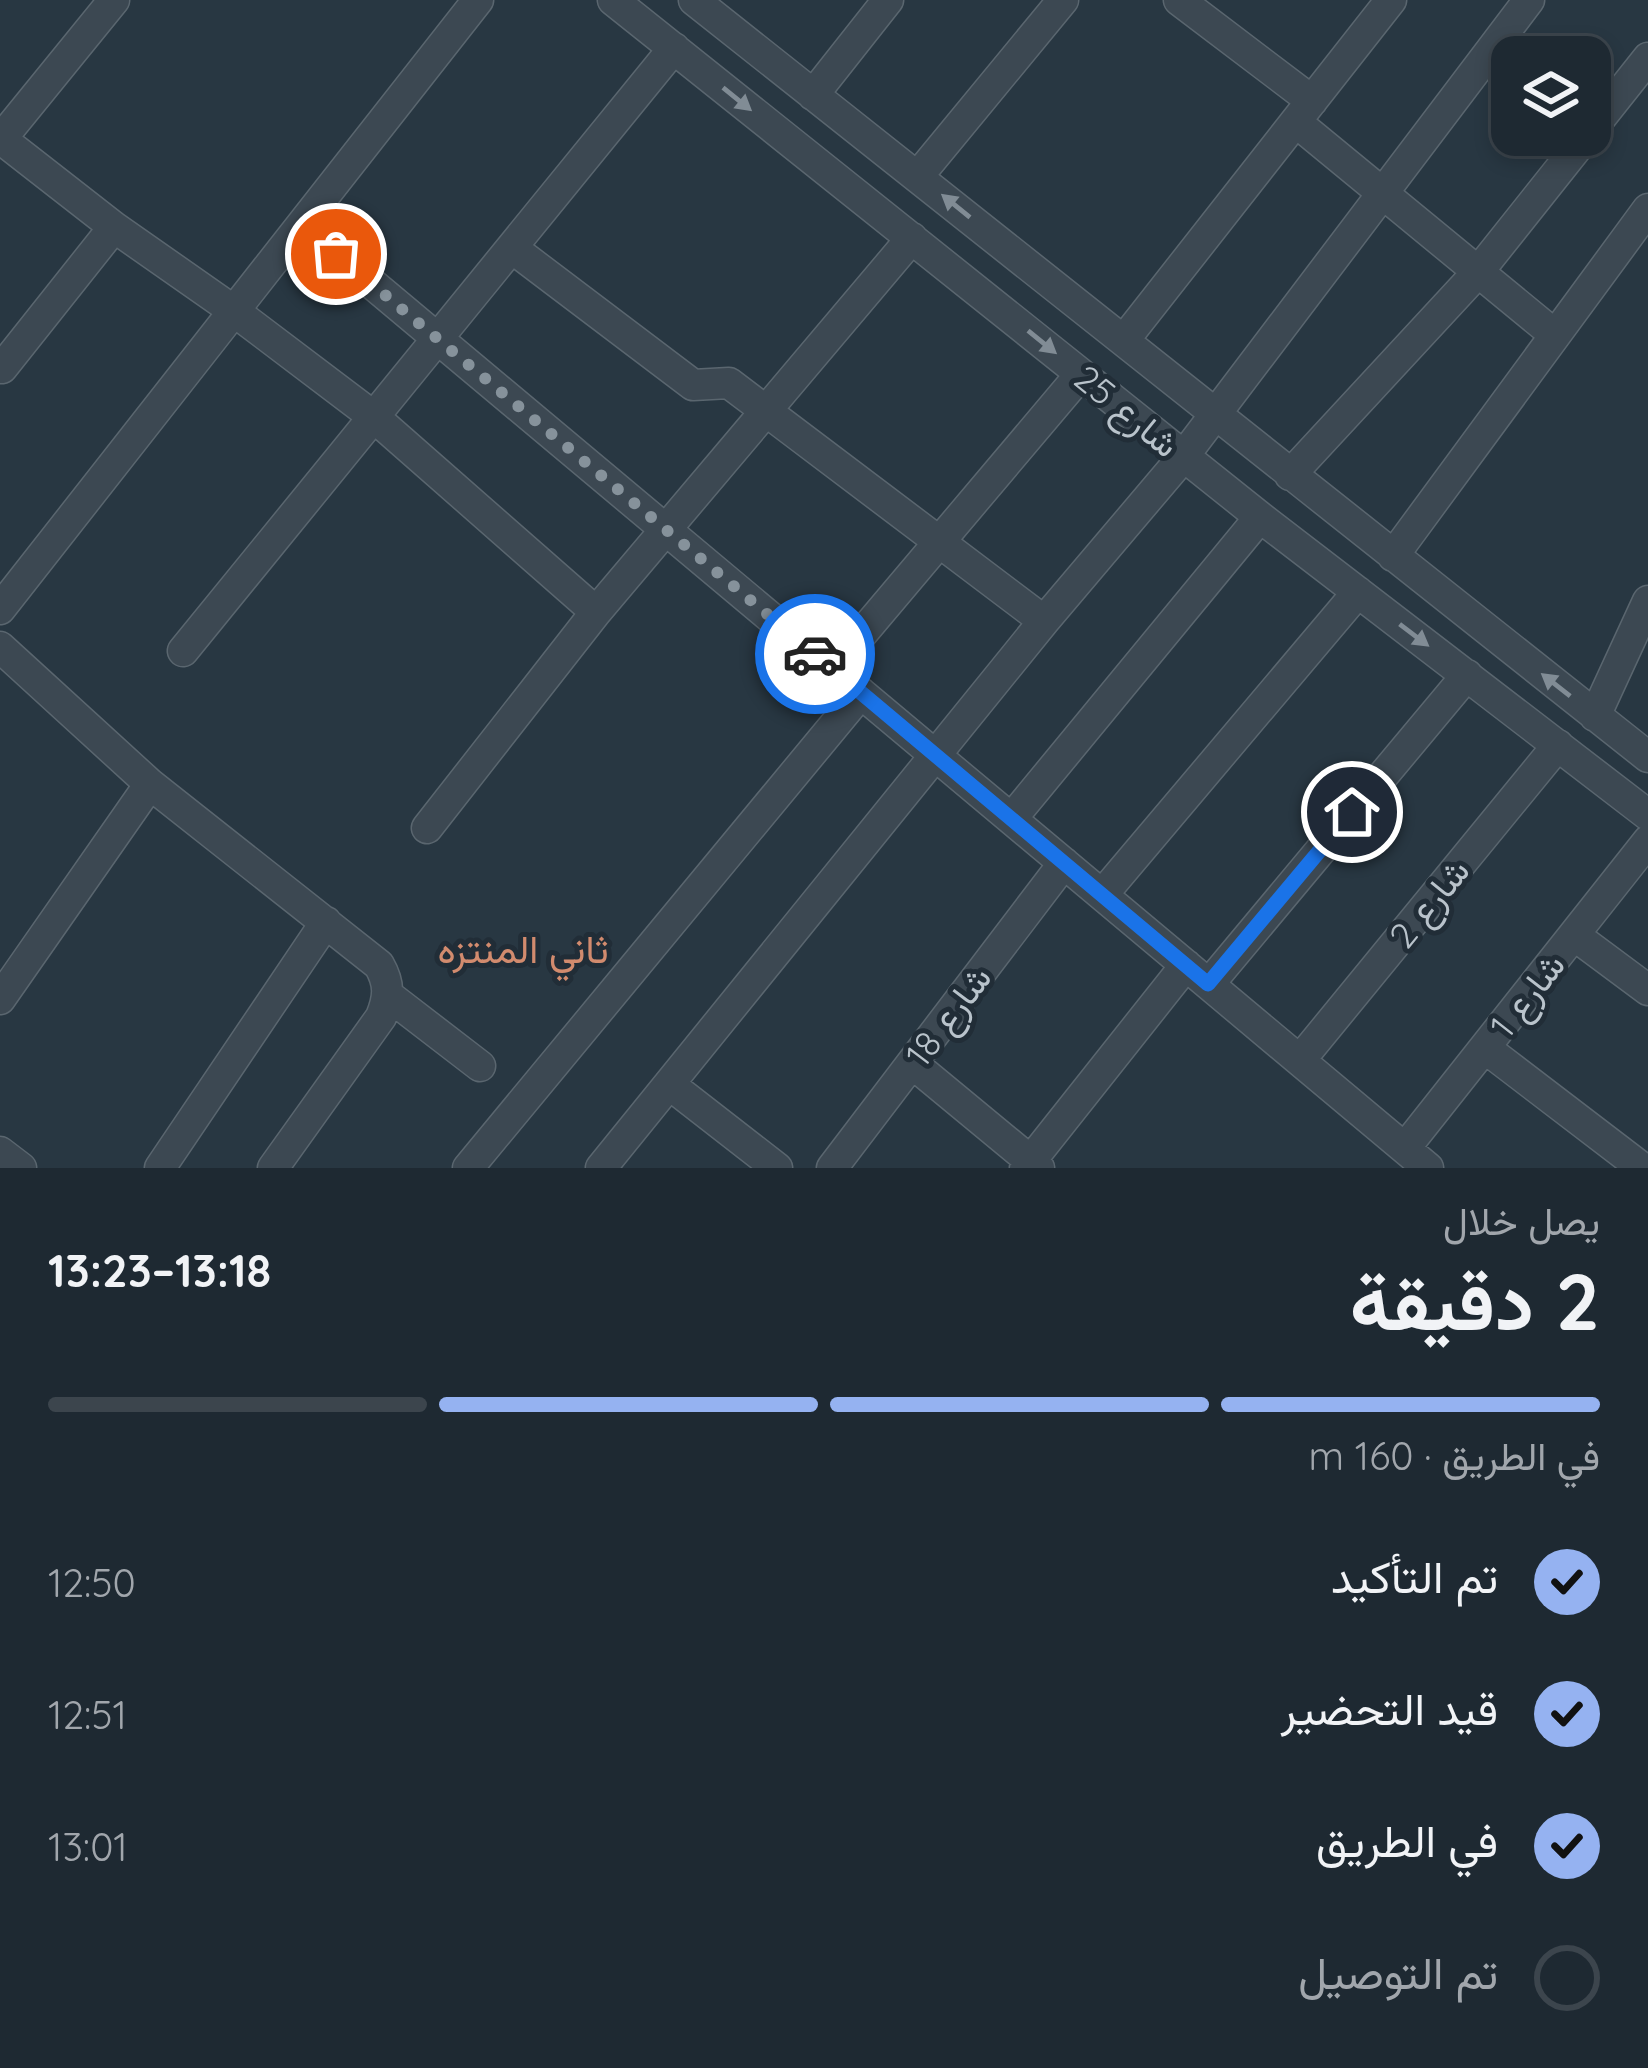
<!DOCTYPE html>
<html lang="ar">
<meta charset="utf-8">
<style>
:root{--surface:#1e2932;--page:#2b353e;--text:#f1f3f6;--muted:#a1a6ac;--line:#3c454d;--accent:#95b2f1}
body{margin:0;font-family:Quicksand,Vazirmatn,sans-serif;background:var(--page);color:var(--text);direction:rtl;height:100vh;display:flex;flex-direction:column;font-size:45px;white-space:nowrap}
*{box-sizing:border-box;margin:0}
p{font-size:39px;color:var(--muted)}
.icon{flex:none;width:66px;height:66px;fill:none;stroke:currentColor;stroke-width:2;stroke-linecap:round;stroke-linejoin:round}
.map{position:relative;height:1168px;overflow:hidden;direction:ltr}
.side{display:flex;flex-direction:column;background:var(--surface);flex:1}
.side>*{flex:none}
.fabs{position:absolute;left:1491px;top:36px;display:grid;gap:24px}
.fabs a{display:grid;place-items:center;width:120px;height:120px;border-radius:24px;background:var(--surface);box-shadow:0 6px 18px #0003,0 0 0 3px var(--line);font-size:60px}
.pin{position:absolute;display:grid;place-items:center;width:102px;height:102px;color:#fff;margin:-51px;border:6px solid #fff;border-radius:50%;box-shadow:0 3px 12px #0007}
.courier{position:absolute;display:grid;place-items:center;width:120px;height:120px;margin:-60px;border:9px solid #1a73e8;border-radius:50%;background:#fff;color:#222;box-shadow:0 3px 15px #0007}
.headline em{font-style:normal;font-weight:700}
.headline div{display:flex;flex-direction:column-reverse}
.headline{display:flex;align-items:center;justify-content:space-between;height:204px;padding:0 48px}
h1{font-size:78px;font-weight:700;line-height:90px}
.bar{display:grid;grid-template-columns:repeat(4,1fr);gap:18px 12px;align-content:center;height:144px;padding:0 48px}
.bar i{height:15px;border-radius:9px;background:var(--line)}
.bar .active{background:var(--accent)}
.bar p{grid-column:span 4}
ol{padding:0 48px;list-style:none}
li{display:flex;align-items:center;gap:36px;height:132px}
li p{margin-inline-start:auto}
li .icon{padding:12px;border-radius:50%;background:var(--accent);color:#111;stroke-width:4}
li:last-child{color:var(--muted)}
li i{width:66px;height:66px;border:6px solid var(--line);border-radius:50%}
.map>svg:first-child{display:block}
</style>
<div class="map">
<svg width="1648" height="1168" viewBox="0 0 1648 1168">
<rect width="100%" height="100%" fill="#283742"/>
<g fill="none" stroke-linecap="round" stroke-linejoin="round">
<defs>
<path id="street" d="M613,0l647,517 388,298
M694,0l954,757
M1179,0l133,101
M813,95l75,-95
M1296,122l259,213
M1590,131l58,-73
M0,138l114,89 120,84 140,106 222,195
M1,139l113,-139
M918,176l145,-176
M302,225l1126,943
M512,248l181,137 36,-2 315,238
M1124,340l267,-340
M2,368l112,-141
M1290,475l188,-203 109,-137
M1393,556l255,-347
M0,609l478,-609
M0,647l150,137 229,181c11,19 10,32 2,52l-108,151
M183,651l491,-603
M832,669l249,-295
M1595,716l53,-115
M1012,818l248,-301
M427,828l169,-216 316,-374
M1102,895l256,-303
M1574,935l74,55
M1209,984l258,-309
M389,996l91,70
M0,999l150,-215
M1485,1048l157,120
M1300,1060l258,-315
M912,1063l127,105
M669,1084l108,84
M1405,1148l243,-307
M0,1152l21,16
M160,1168l166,-246
M468,1168l393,-475
M601,1168l443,-547 139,-164 346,-457
M832,1168l232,-305
M1025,1168l161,-203"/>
</defs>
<use href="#street" stroke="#5a666f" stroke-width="33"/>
<use href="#street" stroke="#3c4852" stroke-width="30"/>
</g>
<defs><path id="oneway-solid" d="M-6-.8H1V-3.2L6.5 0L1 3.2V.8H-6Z" transform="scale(3)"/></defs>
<g fill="#818c95">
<use href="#oneway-solid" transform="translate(737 99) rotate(39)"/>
<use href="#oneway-solid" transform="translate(956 206) rotate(-141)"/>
<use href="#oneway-solid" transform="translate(1042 342) rotate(39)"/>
<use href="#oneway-solid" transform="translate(1414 635) rotate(37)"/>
<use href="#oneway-solid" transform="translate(1556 685) rotate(-142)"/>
</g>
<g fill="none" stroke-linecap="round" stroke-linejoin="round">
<path stroke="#86929b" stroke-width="12" stroke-dasharray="0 21.6" d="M336,254l479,400"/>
<path stroke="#1a73e8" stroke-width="15" d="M815,654l393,330 144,-172"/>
</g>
<g text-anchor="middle" stroke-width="10" stroke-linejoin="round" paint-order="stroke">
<g font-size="36" fill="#b9c3cb" stroke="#212d37">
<text transform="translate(1127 411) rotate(39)" y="13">شارع 25</text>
<text transform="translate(1429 903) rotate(-51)" y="13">شارع 2</text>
<text transform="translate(1527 995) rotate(-52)" y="13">شارع 1</text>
<text transform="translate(948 1016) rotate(-53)" y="13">شارع 18</text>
</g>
<g font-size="39" fill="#d28b6e" stroke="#212d37">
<text x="523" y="963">ثاني المنتزه</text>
</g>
</g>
</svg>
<div class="fabs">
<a><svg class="icon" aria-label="layers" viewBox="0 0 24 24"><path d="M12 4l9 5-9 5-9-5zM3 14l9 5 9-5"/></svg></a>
</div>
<div class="pin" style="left:336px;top:254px;background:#ea580c"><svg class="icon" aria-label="bag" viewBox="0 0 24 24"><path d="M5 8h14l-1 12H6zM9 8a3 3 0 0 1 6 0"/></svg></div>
<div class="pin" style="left:1352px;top:812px;background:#1f2937"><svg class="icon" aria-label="home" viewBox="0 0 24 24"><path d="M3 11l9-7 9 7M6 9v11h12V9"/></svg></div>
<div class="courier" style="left:815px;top:654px"><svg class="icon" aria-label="car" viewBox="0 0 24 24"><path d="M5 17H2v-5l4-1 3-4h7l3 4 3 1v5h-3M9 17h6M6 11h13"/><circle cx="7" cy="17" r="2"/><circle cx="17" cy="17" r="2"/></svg></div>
</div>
<section class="side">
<div class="headline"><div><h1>2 دقيقة</h1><p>يصل خلال</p></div><em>13:18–13:23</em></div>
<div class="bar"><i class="active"></i><i class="active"></i><i class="active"></i><i></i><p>في الطريق · 160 m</p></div>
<ol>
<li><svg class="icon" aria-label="check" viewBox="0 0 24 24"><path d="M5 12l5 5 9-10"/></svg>تم التأكيد<p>12:50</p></li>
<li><svg class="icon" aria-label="check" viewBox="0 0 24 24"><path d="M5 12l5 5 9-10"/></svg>قيد التحضير<p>12:51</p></li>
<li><svg class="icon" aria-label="check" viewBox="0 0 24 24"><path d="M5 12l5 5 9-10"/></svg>في الطريق<p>13:01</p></li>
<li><i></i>تم التوصيل</li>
</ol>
</section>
